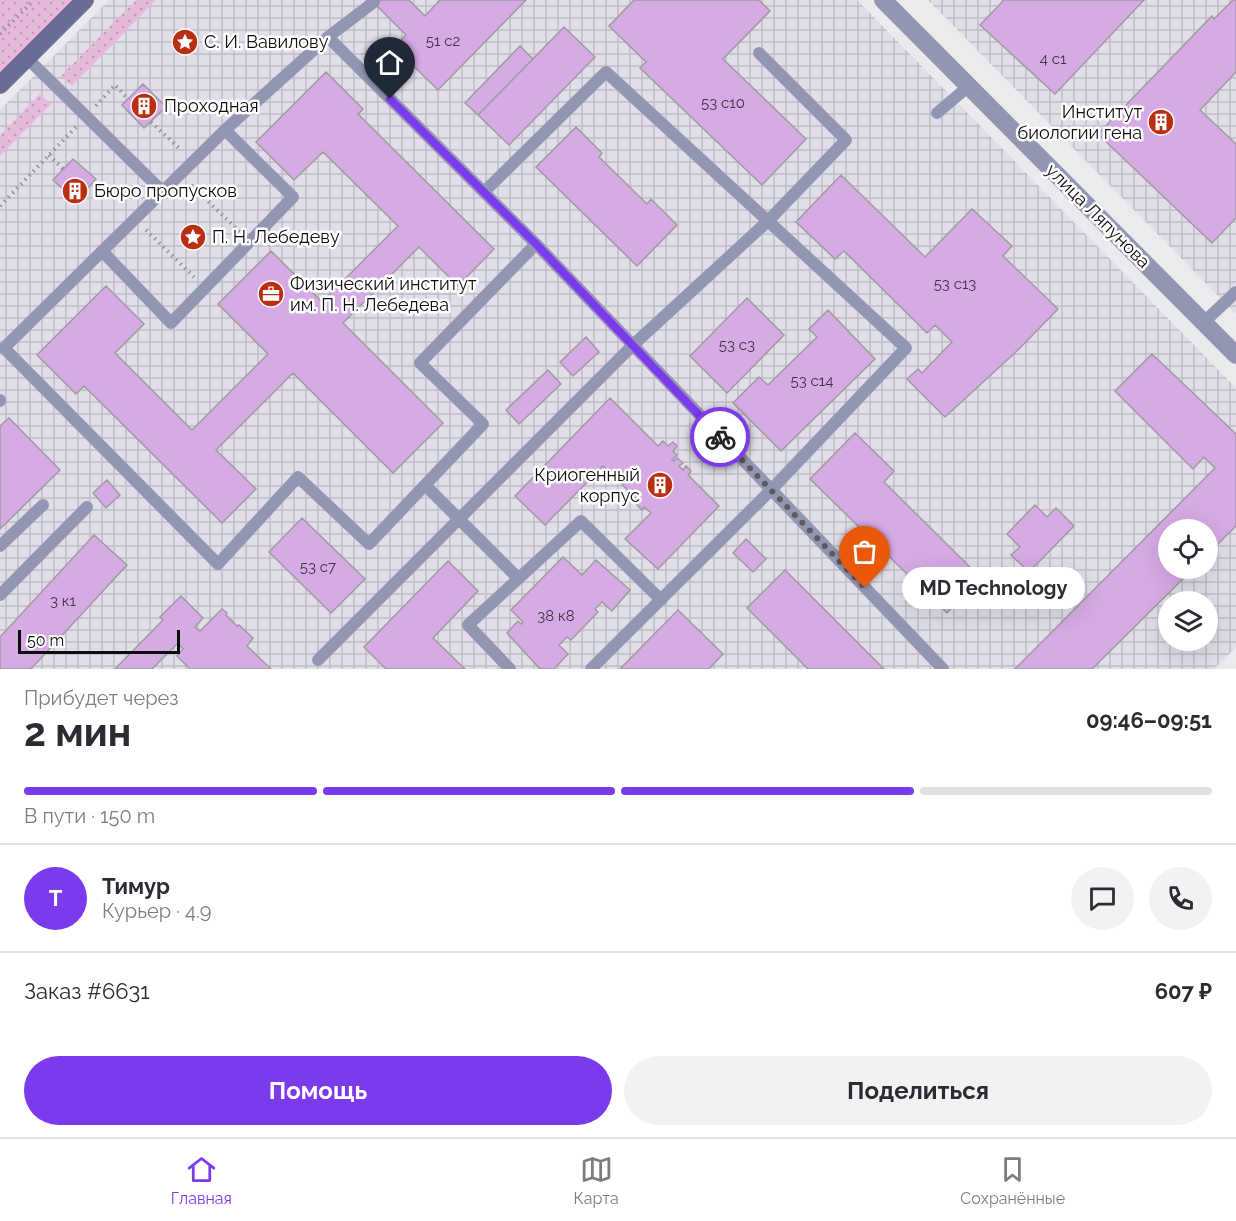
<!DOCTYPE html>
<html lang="ru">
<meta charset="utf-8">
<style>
:root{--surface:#fff;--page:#f2f2f3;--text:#2b2b33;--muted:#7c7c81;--line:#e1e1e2;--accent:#7c3aed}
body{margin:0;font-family:Raleway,sans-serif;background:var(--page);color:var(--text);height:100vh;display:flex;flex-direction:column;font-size:22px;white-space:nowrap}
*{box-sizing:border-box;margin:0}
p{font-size:20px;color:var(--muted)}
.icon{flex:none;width:33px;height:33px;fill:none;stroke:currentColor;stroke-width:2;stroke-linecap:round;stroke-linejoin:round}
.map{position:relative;height:669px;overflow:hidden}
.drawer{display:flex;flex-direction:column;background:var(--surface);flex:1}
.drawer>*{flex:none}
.tools{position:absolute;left:1158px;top:519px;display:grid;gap:12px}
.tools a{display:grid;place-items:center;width:60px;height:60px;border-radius:50%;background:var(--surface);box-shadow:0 6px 24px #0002;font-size:30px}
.scale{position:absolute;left:18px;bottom:15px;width:162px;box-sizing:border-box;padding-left:6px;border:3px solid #0f0e0f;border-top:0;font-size:16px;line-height:21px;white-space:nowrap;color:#0f0e0f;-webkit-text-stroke:4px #fff;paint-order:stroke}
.pin{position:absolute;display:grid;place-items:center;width:51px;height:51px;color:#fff;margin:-62px -26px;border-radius:50% 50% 50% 0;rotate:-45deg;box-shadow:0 0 6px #0007}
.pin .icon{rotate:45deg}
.courier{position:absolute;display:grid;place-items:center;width:60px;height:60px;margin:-30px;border:4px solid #7c3aed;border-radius:50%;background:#fff;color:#222;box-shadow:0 2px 8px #0007}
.bubble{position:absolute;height:42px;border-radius:21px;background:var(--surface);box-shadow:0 6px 24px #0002;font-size:20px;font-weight:700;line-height:42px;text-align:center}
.headline em{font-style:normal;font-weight:700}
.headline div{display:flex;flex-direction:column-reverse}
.headline{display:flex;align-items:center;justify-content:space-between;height:102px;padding:0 24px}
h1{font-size:39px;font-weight:700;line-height:45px}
.bar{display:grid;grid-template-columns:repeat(4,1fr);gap:9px 6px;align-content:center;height:72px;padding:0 24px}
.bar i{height:8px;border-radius:4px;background:var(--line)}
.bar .selected{background:var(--accent)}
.bar p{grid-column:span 4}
.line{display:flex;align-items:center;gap:15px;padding:0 24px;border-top:2px solid var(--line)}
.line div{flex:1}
.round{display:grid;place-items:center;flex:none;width:63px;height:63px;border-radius:32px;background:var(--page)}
.action{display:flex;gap:12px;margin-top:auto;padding:12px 24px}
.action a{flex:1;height:69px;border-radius:36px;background:var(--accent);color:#fff;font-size:24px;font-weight:700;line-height:69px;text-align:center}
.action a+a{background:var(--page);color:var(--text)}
.tabs{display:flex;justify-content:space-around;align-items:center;height:84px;border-top:2px solid var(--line);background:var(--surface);font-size:16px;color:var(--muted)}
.tabs a{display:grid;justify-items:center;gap:3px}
.tabs .selected{color:var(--accent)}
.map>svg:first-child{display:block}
</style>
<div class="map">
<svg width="1236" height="669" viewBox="0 0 1236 669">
<defs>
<pattern id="industrial-grid" width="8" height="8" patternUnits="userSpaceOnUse" patternTransform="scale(1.5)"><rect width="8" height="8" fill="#e1dee9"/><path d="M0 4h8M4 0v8" fill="none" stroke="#c0bdc7"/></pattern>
<pattern id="grass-dots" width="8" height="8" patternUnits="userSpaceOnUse" patternTransform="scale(1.5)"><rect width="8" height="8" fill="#e7b9da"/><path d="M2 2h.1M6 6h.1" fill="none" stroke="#c59eba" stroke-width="1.8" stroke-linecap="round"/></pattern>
</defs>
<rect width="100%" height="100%" fill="#ebeaed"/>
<path fill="url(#industrial-grid)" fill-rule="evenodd" d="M109,0h748l379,388v259l-22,22h-1214v-559zM1168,530h40v38h-40zM1168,602h40v38h-40z
M928,0h308v314z"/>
<path fill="url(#grass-dots)" d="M0,0h80l-80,80z
M136,0h20l-84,86 -11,-10z
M40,94l11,10 -51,52v-21z"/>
<path fill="#d6aae5" stroke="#9e9c9f" stroke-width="1.5" d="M371,0h38l16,16 15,-16h86l-88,90 -44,-43 12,-12z
M634,0h125l11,11 -47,48 83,80 -44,46 -122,-117 6,-6 -37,-36z
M1004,0h140l-89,94 -75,-69z
M1233,0h3v72l-36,38 36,34v74l-24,25 -114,-109 114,-118 2,3z
M564,27l31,30 -86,88 -31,-30z
M520,46l13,13 -55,56 -13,-12z
M326,72l37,37 -5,5 136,135 -36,37 -39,-39 -76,76 100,100 -50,50 -100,-100 -77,77 40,39 -34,34 -138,-137 -8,8 -39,-39 69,-69 38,38 -29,29 77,77 76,-76 -50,-50 53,-53 51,51 76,-76 -75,-74 -29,28 -38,-38z
M143,84l23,23 -22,21 -22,-23z
M576,127l26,26 -3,4 48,47 4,-5 26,26 -40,41 -101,-99z
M73,159l23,20 -20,22 -23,-21z
M841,175l84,82 47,-48 40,37 -9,10 55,53 -39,40 -74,68 -38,-38 11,-10 4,4 30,-31 -17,-17 -8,8 -83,-82 -9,8 -39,-37z
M747,298l37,37 -57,58 -37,-37z
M828,310l47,49 -94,92 -48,-48 26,-26 9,8 49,-48 -8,-8z
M586,337l13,15 -26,24 -13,-14z
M1152,354l84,80v92l-28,28v-24h-40v38h26l-102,101h-77l200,-201 -11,-11 -11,12 -78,-78z
M548,370l13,14 -42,40 -13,-14z
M610,398l48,48 5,-5 5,5 5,-4 4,4 -4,5 4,4 -5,5 2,1 3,-3 6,5 -4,3 4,4 3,-4 5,5 -3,4 31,31 -61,63 -33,-30 26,-26 -7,-6 -2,3 -6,-6 3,-3 -36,-35 -58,59 -30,-29z
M9,418l51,52 -60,59v-103z
M855,433l39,38 -10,11 97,96 -34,35 -137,-134z
M107,480l13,15 -14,13 -13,-15z
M1035,505l12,12 9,-9 18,18 -45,46 -18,-17 9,-8 -13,-13z
M302,518l63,61 -34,34 -62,-61z
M94,535l33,30 -96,104h-31v-32z
M746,539l20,20 -13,13 -20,-19z
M563,557l19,18 14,-15 34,30 -18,21 -10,-9 -7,7 3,3 -27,28 -4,-3 -8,8 9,9 -14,15h-14l-33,-36 11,-12 3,3 2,-2 -12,-12z
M448,561l30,30 -45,47 32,31h-79l-22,-22z
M785,570l99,99h-76l-61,-61z
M181,596l22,22 -8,9 5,4 22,-22 5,4 -1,2 11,11 2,-1 14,13 -6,8 24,23h-81l-13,-13 6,-7 -5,-6 -26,26h-37l48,-49 -3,-3z
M678,610l45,44 -14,15h-89z"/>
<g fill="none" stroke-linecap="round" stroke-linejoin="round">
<path stroke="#929193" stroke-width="4" stroke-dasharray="1.5 4.5" stroke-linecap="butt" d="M0,34l34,-34
M96,106l19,-21 13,14
M151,122l30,28
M49,155l14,14
M191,185l49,47
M0,206l76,-79
M146,230l48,47"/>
<path stroke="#9396b3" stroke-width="12" d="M328,37l208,207 -116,119 63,61 -114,120 -71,-67 -80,87 -214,-216 221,-218z
M328,37l46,-35
M27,58l135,133
M937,113l32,-27
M484,192l122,-120 300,276 -135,142 -180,179
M536,244l407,425
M102,251l69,72 122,-126 -68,-67
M1204,322l32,-30
M0,400v1
M425,485l93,93
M0,546l43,-41
M0,595l87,-88
M318,660l315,-315 135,-124 78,-81 -87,-87
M510,669l-42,-44 113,-104 80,79"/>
<path stroke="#9396b3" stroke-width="18" d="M883,0l353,355"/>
<path stroke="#696d96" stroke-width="18" d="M0,85l85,-85"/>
</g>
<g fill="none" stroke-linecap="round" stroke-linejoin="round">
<path stroke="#5c5b5d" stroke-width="6" stroke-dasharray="0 10.8" d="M720,437l145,151"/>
<path stroke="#7c3aed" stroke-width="8" d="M390,99l146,145 184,193"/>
</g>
<defs>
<symbol id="sight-disc" viewBox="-11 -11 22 22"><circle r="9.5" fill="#ba2f11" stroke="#fff"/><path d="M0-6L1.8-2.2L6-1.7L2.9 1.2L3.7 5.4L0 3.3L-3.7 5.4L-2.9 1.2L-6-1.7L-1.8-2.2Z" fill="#fff"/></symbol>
<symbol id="building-disc" viewBox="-11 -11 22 22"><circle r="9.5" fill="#ba2f11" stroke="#fff"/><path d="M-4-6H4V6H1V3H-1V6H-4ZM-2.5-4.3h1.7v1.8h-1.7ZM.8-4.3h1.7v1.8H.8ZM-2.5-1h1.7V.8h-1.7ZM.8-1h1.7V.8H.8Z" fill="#fff"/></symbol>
<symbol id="office-disc" viewBox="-11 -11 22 22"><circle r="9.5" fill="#ba2f11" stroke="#fff"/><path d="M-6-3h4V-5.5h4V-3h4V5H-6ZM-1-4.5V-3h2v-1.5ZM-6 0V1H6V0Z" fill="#fff"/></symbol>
</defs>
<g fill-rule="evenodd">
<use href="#sight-disc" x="170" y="27" width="30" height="30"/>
<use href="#building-disc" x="129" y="91" width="30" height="30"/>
<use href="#building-disc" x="1146" y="107" width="30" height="30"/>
<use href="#building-disc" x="60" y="176" width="30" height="30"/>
<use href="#sight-disc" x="178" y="222" width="30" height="30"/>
<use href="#office-disc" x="256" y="279" width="30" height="30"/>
<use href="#building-disc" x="645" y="470" width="30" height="30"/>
</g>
<g text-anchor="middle" stroke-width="5" stroke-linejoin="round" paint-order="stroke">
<g font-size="15" fill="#413544">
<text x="443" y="46">51 с2</text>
<text x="1053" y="64">4 с1</text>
<text x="723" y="108">53 с10</text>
<text x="955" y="289">53 с13</text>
<text x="737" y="350">53 с3</text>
<text x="812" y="386">53 с14</text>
<text x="318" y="572">53 с7</text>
<text x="63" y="606">3 к1</text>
<text x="556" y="621">38 к8</text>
</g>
<g font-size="18" fill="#0f0e0f" stroke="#fff" text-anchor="start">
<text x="204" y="48">С. И. Вавилову</text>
<text x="164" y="112">Проходная</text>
<text x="1142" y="118" text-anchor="end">Институт<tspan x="1142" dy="21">биологии гена</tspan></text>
<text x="94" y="197">Бюро пропусков</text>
<text x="212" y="243">П. Н. Лебедеву</text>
<text x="290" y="290">Физический институт<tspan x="290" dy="21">им. П. Н. Лебедева</tspan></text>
<text x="640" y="481" text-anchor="end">Криогенный<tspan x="640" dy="21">корпус</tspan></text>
</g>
<g font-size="18" fill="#0f0e0f" stroke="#fff">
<text transform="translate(1098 216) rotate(45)" y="6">улица Ляпунова</text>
</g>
</g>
</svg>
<div class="tools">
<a><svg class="icon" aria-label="locate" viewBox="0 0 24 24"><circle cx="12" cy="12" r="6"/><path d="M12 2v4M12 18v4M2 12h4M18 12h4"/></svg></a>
<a><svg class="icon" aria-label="layers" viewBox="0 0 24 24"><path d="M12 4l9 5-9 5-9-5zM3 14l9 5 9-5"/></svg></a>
</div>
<div class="scale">50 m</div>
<div class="pin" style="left:865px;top:588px;background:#ea580c"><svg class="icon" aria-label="bag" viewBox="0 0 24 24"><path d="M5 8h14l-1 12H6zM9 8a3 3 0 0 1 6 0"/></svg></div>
<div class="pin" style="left:390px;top:99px;background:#1f2937"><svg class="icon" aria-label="home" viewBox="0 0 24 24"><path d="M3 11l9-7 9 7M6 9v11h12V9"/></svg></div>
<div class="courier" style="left:720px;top:437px"><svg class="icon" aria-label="bike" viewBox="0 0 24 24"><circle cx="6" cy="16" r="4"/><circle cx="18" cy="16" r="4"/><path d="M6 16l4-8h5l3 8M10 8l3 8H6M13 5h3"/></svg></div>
<div class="bubble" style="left:902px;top:567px;width:183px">MD Technology</div>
</div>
<section class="drawer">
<div class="headline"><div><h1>2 мин</h1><p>Прибудет через</p></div><em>09:46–09:51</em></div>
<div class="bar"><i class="selected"></i><i class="selected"></i><i class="selected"></i><i></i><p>В пути · 150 m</p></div>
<div class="line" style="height:108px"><b class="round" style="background:var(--accent);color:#fff">Т</b><div><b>Тимур</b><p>Курьер · 4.9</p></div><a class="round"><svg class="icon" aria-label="chat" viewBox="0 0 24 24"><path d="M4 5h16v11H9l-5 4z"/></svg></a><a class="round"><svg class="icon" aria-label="phone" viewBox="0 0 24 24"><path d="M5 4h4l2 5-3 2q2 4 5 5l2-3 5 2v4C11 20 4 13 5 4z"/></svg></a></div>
<div class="line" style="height:78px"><div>Заказ #6631</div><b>607 ₽</b></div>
<div class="action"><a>Помощь</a><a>Поделиться</a></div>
</section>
<nav class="tabs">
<a class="selected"><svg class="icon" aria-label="home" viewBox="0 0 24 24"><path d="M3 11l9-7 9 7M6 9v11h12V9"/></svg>Главная</a>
<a><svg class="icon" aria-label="map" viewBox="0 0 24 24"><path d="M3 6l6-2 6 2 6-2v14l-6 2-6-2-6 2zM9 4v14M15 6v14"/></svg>Карта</a>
<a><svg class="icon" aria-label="saved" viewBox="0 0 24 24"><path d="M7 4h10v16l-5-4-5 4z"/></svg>Сохранённые</a>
</nav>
